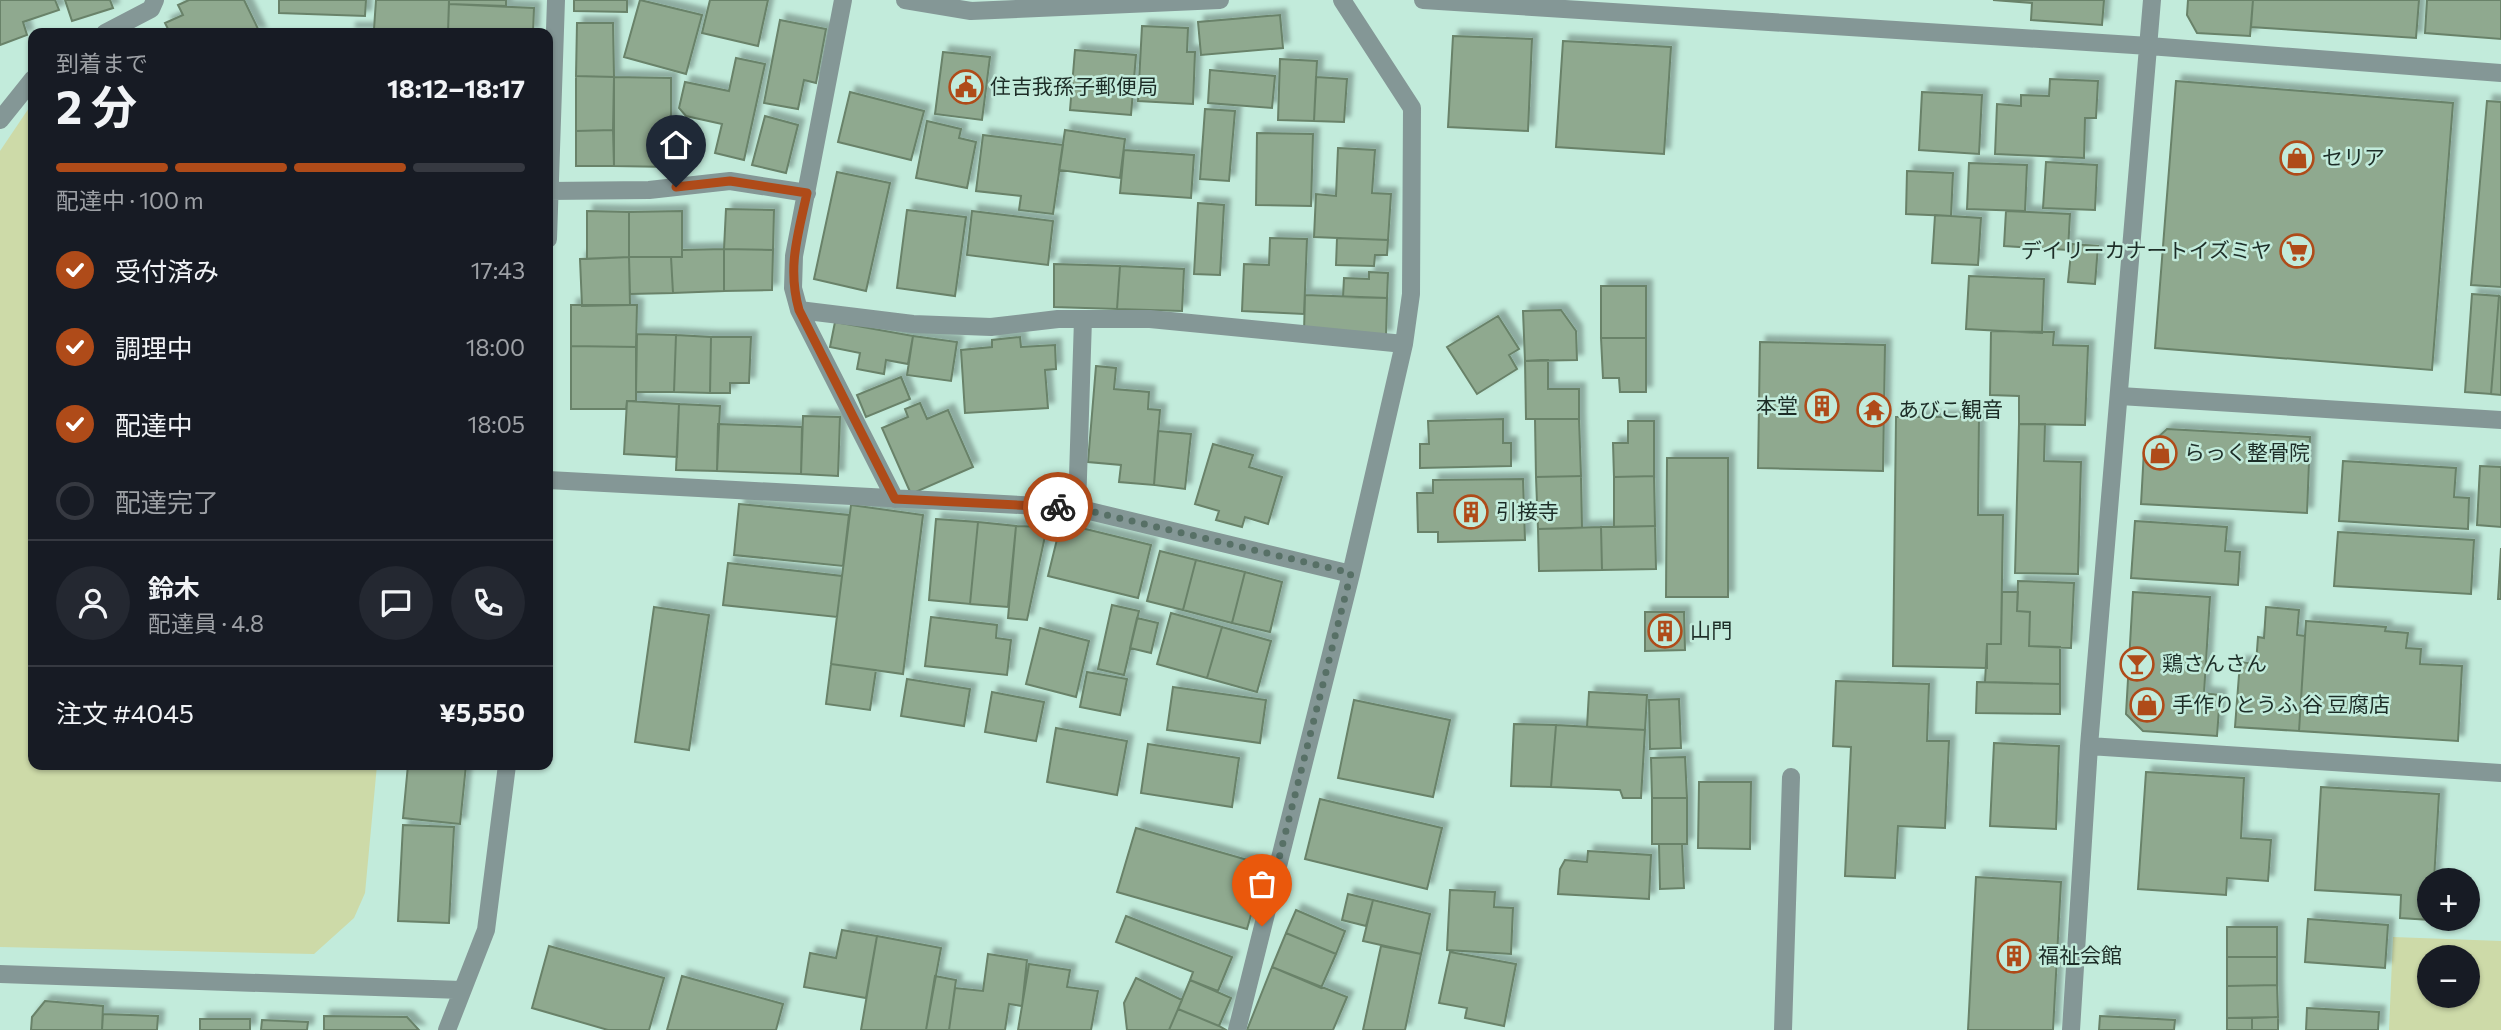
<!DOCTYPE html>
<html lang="ja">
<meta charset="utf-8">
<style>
:root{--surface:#171b24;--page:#242831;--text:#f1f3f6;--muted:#9ea1a6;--line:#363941;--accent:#af4b19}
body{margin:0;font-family:Commissioner,"Noto Sans JP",sans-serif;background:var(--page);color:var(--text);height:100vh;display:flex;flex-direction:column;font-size:26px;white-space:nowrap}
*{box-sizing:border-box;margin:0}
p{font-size:23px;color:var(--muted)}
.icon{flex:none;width:38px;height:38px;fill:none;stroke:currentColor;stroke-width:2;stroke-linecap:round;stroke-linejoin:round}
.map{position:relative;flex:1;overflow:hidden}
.side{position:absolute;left:28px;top:28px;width:525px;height:742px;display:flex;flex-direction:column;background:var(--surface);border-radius:14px;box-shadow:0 2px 5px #0004}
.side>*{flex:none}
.buttons{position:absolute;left:2417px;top:868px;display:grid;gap:14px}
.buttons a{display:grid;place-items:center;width:63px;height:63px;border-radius:50%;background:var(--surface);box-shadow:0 2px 5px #0004;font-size:35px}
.pin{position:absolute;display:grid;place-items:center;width:60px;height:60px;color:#fff;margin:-72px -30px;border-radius:50% 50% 50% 0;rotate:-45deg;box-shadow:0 0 7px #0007}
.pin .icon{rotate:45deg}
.courier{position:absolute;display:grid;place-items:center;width:70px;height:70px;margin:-35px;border:5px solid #af4b19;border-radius:50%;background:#fff;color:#222;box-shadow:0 2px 9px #0007}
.overview em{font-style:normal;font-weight:700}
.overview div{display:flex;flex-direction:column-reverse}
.overview{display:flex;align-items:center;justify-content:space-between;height:119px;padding:0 28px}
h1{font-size:46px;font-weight:700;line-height:52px}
.bar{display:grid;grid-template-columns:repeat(4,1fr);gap:10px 7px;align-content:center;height:84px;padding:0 28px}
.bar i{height:9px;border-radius:5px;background:var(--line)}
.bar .active{background:var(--accent)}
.bar p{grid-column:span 4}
.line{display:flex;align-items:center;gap:18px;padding:0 28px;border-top:2px solid var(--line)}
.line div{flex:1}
.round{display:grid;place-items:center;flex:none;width:74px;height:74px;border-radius:37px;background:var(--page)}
ol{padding:0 28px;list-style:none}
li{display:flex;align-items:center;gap:21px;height:77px}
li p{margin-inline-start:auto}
li .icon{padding:7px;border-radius:50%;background:var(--accent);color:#fff;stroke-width:4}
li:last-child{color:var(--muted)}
li i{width:38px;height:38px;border:4px solid var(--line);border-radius:50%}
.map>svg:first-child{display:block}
</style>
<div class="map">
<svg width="2501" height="1030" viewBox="0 0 2501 1030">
<defs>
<filter id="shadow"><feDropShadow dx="6" dy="-6" stdDeviation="2" flood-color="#0004"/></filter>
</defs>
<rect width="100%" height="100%" fill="#c2ebdb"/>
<path fill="#cddaa8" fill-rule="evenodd" d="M33,102v663h344l-12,128 -11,25 -40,36 -314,-7v-796z
M2393,937l108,4v89h-112zM2468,957v39h-39v-39z"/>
<path fill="#8fa98f" stroke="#698269" stroke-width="2" filter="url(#shadow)" d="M0,0h55l4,10 -36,12 4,13 -27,10z
M65,0h45l3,8 -41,13z
M189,0h55l16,33h-90l-5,-10 18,-8 -5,-10z
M279,0h87l-1,16 -86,-3z
M376,0h73l-1,32 -17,1 -57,-4z
M449,0h57v6l-57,-2z
M574,0h53v12l-53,-1z
M640,0l62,15 -16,59 -62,-17z
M710,0h58l-10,46 -56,-13z
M1993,0h111l-2,25 -71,-5 1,-17z
M2188,0h65l-3,36 -53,-3 -10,-18z
M2253,0h166l-3,38 -165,-11z
M2427,0h74v39l-76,-6z
M449,4l85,4 -1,25 -85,-1z
M1280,15l3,33 -82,7 -3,-33z
M780,20l46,9 -10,54 -12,-3 -6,29 -34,-6z
M577,23h36l1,54 -38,-1z
M1142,26l46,2 -1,24h8l-2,52 -55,-3z
M350,29h24l57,4h-81z
M1453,36l79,3 -4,92 -80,-4z
M1563,41l108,6 -7,107 -108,-7z
M1075,50l61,5 -5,60 -61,-5z
M943,52l47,5 -8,63 -47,-6z
M736,58l29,6 -21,96 -29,-7 7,-29 -36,-8 -7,-8 6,-26 44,9z
M1280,59l37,2 -3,60 -36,-1z
M1210,70l65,6 -3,32 -64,-5z
M576,76l38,1 -1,53 -37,1z
M614,77l57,1v89l-57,-1z
M1316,77l31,2 -3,43 -30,-1z
M2050,79l48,2 -2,37h-11l-1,40 -89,-4 2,-50 24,2v-11l28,1z
M2176,81l277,22 -21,267 -277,-22z
M850,92l74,19 -13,49 -73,-18z
M1922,92l60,3 -3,59 -60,-4z
M2487,101l14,1v185l-30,-2z
M1205,109l30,2 -6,70 -29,-2z
M765,116l33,9 -12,48 -34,-8z
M927,121l34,8 -2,9 17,4 -9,46 -51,-10z
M613,130l1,36h-38v-35z
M1065,130l60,9 -5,39 -61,-8z
M1257,133l56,1 -2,72 -55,-1z
M983,135l80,10 -10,69 -34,-4 2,-14 -45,-5z
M1338,148l37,2 -3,43 19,1 -3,46 -74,-3 2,-43 20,2z
M1124,150l70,5 -3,43 -71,-5z
M2046,162l51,3 -2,45 -52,-2z
M1969,163l58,2 -2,46 -58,-2z
M1907,171l46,2 -2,43 -45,-2z
M837,172l53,11 -24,108 -52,-12z
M1198,203l26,2 -4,70 -26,-1z
M726,209l48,1 -1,40 -49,-1z
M907,210l59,7 -11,79 -58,-8z
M587,211l42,1v45l-42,2z
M682,211v46h-53v-45z
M972,211l81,10 -5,44 -81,-10z
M2006,211l64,3 -2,36 -64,-4z
M1935,215l46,3 -3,47 -46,-2z
M1270,238l37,1 -3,75 -62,-3 2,-47 25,1z
M1337,238l51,2 -1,15h-12l-1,11 -38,-1z
M2072,244l26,2 -3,38 -27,-2z
M724,249v42l-51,2 -2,-36h11v-7z
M724,249l49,1 -1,40 -48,1z
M629,257l1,48 -48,1 -2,-47z
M629,257h42l2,36 -43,1z
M1054,264l66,2 -3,43 -63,-2z
M1120,266l64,3 -2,42 -65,-2z
M1369,272l19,1 -1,25 -44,-1 1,-19 25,1z
M1969,276l75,3 -2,54 -76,-4z
M1601,286h45v52h-45z
M2472,294l27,2 -8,98 -26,-2z
M1305,295l82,3 -1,38 -82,-4z
M2499,296l2,1v98l-10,-1z
M571,305h66l-1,42 -65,-1z
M1561,310l15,21 1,29 -52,1 -2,-50z
M1498,316l21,33 -10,6 8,14 -40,25 -30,-47z
M835,322l78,14 -5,28 -22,-4 -2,14 -27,-5 3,-16 -30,-6z
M1991,331l63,1 -1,13 35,1 -3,79 -66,-1v-28l-29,-1z
M637,334l39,1 -2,57h-38z
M676,335l35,2 -1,56 -36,-1z
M913,336l44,6 -6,39 -44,-6z
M711,337h40l-2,46h-19v10h-20z
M1020,337l1,10 34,-2 1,24 -11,1 3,38 -83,5 -4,-63 31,-3v-7z
M1601,338h45v54h-26l-1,-14h-16z
M1760,342l125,3 -2,126 -125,-3z
M571,346l65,1v54h-9l-1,8h-55z
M1548,360v29h31v30h-53l-1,-58z
M1096,366l20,2 -2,21 35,3 -1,17 12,1 -6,75 -35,-3 2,-17 -33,-3z
M901,377l9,22 -44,18 -9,-22z
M627,401l52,3 -2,53 -53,-3z
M920,403l7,16 21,-9 25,57 -62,27 -29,-66 26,-11 -3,-8z
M679,404l41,2 -3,65 -41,-1z
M803,416l37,1 -2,59 -37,-2z
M1896,417h83l-1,98h25l-2,129h-14v24l-94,-2z
M1503,419v24h8v23l-91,2v-24h9l-1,-23z
M1535,419h44l2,57 -45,1z
M1628,421h26v55l-40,1 -1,-34h15z
M718,424l84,3 -1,47 -84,-3z
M2019,424h26l-1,37 37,1 -3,112 -63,-1z
M2167,429l143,8 -3,76 -166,-9 3,-54z
M1158,431l33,3 -6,55 -31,-4z
M1213,444l40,11 -4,12 33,10 -14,47 -23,-7 -3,10 -26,-7 3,-9 -24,-7z
M1667,458h61v139h-62z
M2343,461l113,7 -2,29 15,1 -1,31 -129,-8z
M2480,466l21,1v60l-24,-2z
M1581,476l1,52 -44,1 -2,-52z
M1654,476l1,50 -41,1v-50z
M1523,479l2,61 -87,2v-10h-20l-1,-39h16v-13z
M739,504l110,11 -6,51 -109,-11z
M851,505l72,10 -20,159 -72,-10z
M936,519l42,3 -8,82 -41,-4z
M2135,521l92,6 -2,24 15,1 -2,33 -107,-7z
M978,522l38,4 -8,81 -38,-3z
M1061,523l90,22 -13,53 -90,-22z
M1016,526l31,1 -20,93 -19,-2z
M1655,526l1,43 -54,1 -1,-43z
M1601,527l1,43 -63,1 -1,-42z
M2338,532l136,8 -3,54 -137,-8z
M2501,548v51h-3z
M1160,551l36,9 -13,50 -36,-9z
M1196,560l49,12 -13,51 -49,-13z
M728,563l114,13 -5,41 -114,-12z
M1245,572l37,10 -12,50 -38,-9z
M2018,581l56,2 -3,65 -42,-2 1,-34 -13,-1z
M2002,592h16l-1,19 13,1 -1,34 31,1v37l-75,-2 2,-38h14z
M2133,592l77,5 -6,96 16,2 -3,41 -74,-5 -17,-17z
M1112,605l27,6 -15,64 -26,-6z
M654,607l55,8 -20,135 -54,-8z
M2266,607l33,3 -2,25 8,1 -6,95 -64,-4 5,-65 16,2 2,-27 6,1z
M1645,612h39l1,38 -40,1z
M1171,613l51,14 -15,51 -50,-14z
M931,617l66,8 -1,13 15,2 -4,35 -82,-9z
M1137,618l21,5 -7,30 -21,-5z
M2306,621l80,6 -1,4 23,2 -2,15 15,1 -1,15 42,2 -4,75 -159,-10z
M1222,627l49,14 -14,51 -50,-14z
M1040,628l49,13 -13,56 -50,-13z
M831,664l45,6 -6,40 -44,-6z
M1087,672l40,7 -7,36 -40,-8z
M907,679l63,10 -6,37 -63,-10z
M1836,681l93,3 -2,57h22l-4,87 -47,-2 -3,52 -50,-2 6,-129 -18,-1z
M1977,682l83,2v30l-84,-1z
M1173,687l93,13 -6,43 -93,-13z
M992,692l52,10 -8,39 -51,-9z
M1589,692l58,3 -2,35 -58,-3z
M1679,699l2,49 -31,1 -1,-49z
M1354,700l96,20 -17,77 -95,-19z
M1514,724l42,1 -5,62 -40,-1z
M1556,725l89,5 -4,68h-18l-3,-8 -69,-3z
M1056,728l71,13 -10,54 -70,-13z
M1994,743l65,3 -3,83 -66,-3z
M1148,744l91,14 -7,49 -91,-14z
M1685,757l2,41h-35l-1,-40z
M408,765h58l-6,59 -57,-6z
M2146,772l98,6 -3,60 30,2 -3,41 -41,-3 -1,17 -88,-6z
M1699,782h52l-1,67 -52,-1z
M2321,787l118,7 -5,86h-5v39l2,1 -31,-2 1,-23 -86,-5z
M1652,798h35v46h-35z
M1320,799l122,29 -15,61 -122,-30z
M403,825l51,2 -5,96 -51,-2z
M1136,828l129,37 -18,64 -130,-37z
M1659,844h23l2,44 -24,1z
M1588,851l63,4 -2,44 -91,-5 2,-25 5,-9 22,2z
M1976,877l85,5 -8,148h-85z
M1450,890l45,2 -1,15 19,1 -2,46 -64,-4z
M1348,894l25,6 -7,26 -24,-6z
M1373,900l57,14 -9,40 -58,-13z
M1296,910l49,21 -9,23 -50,-21z
M1126,916l106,41 -14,34 -28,-11 3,-8 -77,-30z
M2308,919l80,6 -3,43 -80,-6z
M2227,927h50v30h-50z
M842,930l35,6 -11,62 -62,-11 6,-34 26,5z
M1286,933l50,21 -15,34 -49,-21z
M877,936l64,12 -15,82h-65z
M549,946l115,32 -15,52h-41l-76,-22z
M1381,946l40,8 -16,76h-42z
M1450,952l66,12 -12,62 -39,-8 2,-10 -28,-5z
M988,954l39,6 -5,46 -13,-2 -4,26h-56l6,-42 28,3z
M2227,957h50v28l-50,1z
M1029,964l41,6 -3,17 31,4 -7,39h-73z
M1272,967l75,30 -14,33h-86z
M682,976l101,28 -7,26h-109z
M935,976l21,4 -7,50h-23z
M1136,978l46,22 -13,30h-42l-3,-27z
M1190,980l41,18 -12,28 -41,-17z
M2277,985l1,32 -51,1v-32z
M45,1001l58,5 -1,24h-71l1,-13z
M2307,1008l72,4 -1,18h-72z
M1178,1009l41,17 7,4h-57z
M103,1014l55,2 -1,14h-55z
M324,1016l83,1 12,13h-95z
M2100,1016l75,4 -1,10h-75z
M2278,1017v13h-26v-12z
M2227,1018h25v12h-25z
M200,1019h50v11h-50z
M262,1020l46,2 -1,8h-46z"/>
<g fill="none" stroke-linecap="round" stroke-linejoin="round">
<path stroke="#849796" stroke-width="18" d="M843,0l-49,256 -1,32 6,22 96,189
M905,0l66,11 249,-11
M1423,0l726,46 352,27
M105,33l46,-24 4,-9
M0,120l33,-41
M548,191l101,-1 81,-9 77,12
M548,239l8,-239
M799,310l114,14 78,3 67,-8h92l254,25
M2120,396l381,24
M548,480l529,28 274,66
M1077,508l6,-189
M2089,746l412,27
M0,974l461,16
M447,1030l39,-100 21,-165
M1237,1030l114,-456 53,-230 7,-50 1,-186 -70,-108
M1783,1030l8,-253
M2071,1030l18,-284 63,-746"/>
</g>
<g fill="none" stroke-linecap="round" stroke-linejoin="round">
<path stroke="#577066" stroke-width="7" stroke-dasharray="0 12.6" d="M1058,507l19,1 274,65 -89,353"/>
<path stroke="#af4b19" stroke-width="9" d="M676,187l54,-6 77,12c-9,42 -20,74 -8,117l96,189 163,8"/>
</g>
<defs>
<symbol id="civic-ring" viewBox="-11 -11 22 22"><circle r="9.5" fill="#c2ebdb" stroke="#af4b19" stroke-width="1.5"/><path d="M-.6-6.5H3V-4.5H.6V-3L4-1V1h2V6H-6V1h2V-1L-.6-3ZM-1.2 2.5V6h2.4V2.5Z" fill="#af4b19"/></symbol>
<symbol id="shop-ring" viewBox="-11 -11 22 22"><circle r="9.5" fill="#c2ebdb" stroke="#af4b19" stroke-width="1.5"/><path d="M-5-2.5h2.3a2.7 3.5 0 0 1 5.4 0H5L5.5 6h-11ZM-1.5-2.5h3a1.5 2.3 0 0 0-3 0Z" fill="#af4b19"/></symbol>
<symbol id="supermarket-ring" viewBox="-11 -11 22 22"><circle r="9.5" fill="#c2ebdb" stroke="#af4b19" stroke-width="1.5"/><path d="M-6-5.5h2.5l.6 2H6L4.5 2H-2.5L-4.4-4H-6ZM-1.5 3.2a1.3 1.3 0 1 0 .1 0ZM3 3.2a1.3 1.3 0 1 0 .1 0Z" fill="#af4b19"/></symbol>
<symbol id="building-ring" viewBox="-11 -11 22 22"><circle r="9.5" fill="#c2ebdb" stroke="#af4b19" stroke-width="1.5"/><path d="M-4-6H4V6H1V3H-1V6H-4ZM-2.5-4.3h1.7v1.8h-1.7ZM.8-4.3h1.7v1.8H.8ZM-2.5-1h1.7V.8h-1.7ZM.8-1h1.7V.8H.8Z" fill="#af4b19"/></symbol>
<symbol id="temple-ring" viewBox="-11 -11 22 22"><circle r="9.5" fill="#c2ebdb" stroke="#af4b19" stroke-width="1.5"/><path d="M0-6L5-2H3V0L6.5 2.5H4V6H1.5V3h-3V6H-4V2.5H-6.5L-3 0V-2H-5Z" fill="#af4b19"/></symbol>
<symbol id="bar-ring" viewBox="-11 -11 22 22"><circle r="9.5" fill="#c2ebdb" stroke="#af4b19" stroke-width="1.5"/><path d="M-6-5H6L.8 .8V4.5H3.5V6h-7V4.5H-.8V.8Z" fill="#af4b19"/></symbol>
</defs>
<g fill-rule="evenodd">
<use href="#civic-ring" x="947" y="68" width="38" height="38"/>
<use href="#shop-ring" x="2278" y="139" width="38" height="38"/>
<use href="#supermarket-ring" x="2278" y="232" width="38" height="38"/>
<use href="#building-ring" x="1803" y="387" width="38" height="38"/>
<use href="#temple-ring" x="1855" y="391" width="38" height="38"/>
<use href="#shop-ring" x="2141" y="434" width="38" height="38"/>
<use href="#building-ring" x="1452" y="493" width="38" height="38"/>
<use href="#building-ring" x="1646" y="612" width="38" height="38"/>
<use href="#bar-ring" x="2118" y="645" width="38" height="38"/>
<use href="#shop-ring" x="2128" y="686" width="38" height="38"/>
<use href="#building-ring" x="1995" y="937" width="38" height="38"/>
</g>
<g text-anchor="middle" stroke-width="5" stroke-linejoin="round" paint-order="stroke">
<g font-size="21" fill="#1d2d27" stroke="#c2ebdb" text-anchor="start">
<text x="990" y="94">住吉我孫子郵便局</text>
<text x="2322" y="165">セリア</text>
<text x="2272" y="258" text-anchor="end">デイリーカナートイズミヤ</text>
<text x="1798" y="413" text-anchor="end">本堂</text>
<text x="1898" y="417">あびこ観音</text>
<text x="2184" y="460">らっく整骨院</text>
<text x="1496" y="519">引接寺</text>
<text x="1690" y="638">山門</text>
<text x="2162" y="671">鶏さんさん</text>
<text x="2172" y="712">手作りとうふ 谷 豆腐店</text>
<text x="2038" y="963">福祉会館</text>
</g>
</g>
</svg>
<div class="buttons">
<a>+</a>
<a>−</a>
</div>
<div class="pin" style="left:1262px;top:926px;background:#ea580c"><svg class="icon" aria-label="bag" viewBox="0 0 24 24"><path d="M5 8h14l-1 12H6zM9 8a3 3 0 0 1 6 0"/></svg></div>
<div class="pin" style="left:676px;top:187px;background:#1f2937"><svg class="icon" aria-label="home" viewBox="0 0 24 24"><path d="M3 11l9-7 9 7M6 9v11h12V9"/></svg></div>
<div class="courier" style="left:1058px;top:507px"><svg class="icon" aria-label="bike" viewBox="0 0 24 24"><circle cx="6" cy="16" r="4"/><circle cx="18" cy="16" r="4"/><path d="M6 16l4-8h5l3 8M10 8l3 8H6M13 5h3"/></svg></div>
<section class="side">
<div class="overview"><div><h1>2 分</h1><p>到着まで</p></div><em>18:12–18:17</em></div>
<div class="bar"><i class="active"></i><i class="active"></i><i class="active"></i><i></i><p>配達中 · 100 m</p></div>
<ol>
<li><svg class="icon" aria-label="check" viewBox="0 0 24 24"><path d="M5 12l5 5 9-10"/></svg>受付済み<p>17:43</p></li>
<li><svg class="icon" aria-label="check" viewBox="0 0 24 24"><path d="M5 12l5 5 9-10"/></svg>調理中<p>18:00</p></li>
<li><svg class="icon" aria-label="check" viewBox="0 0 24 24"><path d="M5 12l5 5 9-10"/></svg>配達中<p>18:05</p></li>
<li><i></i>配達完了</li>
</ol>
<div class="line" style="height:126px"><a class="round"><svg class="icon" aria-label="person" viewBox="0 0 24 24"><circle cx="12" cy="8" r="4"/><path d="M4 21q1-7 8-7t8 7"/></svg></a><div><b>鈴木</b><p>配達員 · 4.8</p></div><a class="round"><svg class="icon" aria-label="chat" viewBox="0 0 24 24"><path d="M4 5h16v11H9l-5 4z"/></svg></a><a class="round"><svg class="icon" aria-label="phone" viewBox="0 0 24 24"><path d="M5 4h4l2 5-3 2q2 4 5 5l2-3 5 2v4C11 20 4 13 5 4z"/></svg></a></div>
<div class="line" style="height:91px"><div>注文 #4045</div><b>¥5,550</b></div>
</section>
</div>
